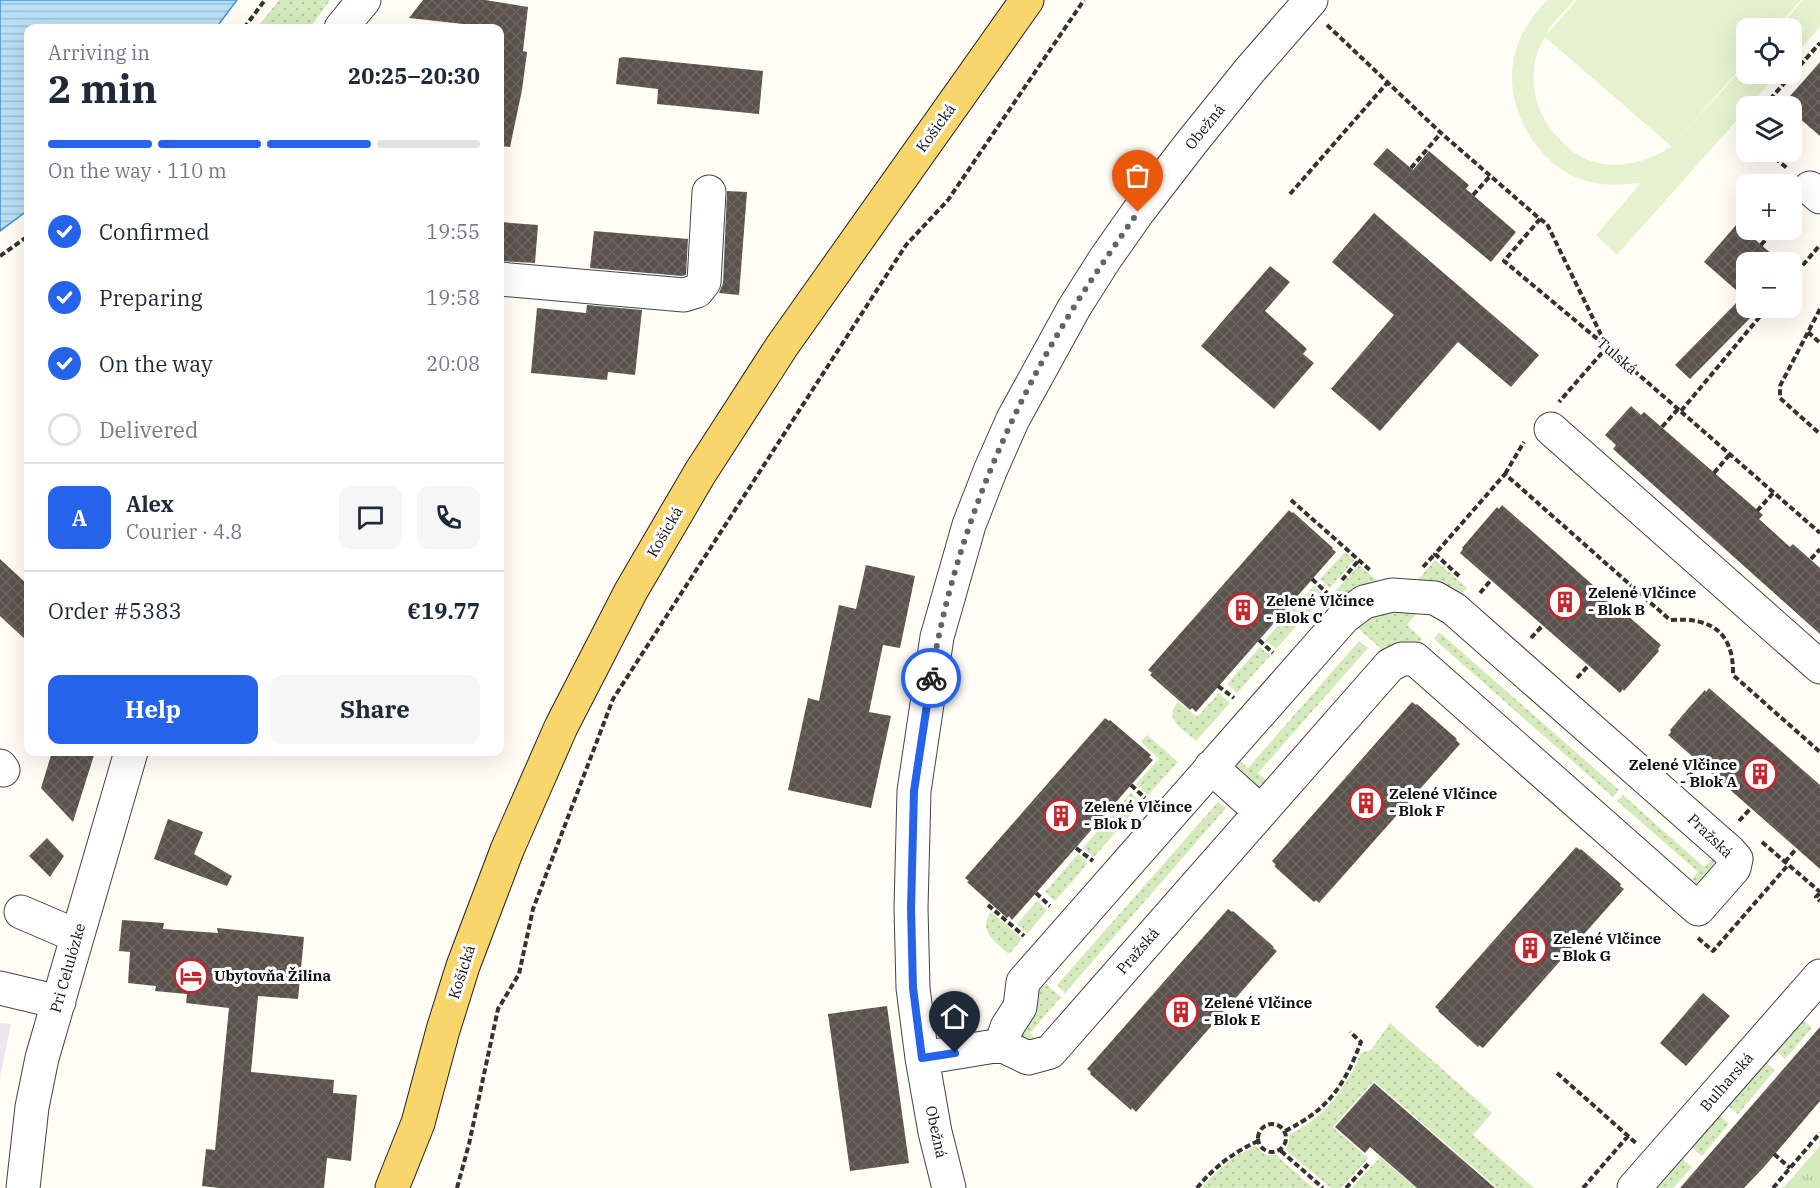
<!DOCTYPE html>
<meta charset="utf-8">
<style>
:root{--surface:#fff;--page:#f6f6f7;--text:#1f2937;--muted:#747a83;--line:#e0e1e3;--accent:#2563eb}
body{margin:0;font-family:"IBM Plex Serif",serif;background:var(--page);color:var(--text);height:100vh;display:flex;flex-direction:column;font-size:22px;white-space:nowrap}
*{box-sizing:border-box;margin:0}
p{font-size:20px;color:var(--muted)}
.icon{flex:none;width:33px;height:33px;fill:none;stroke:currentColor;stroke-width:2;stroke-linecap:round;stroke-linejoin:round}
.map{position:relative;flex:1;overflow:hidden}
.drawer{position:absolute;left:24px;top:24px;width:480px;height:732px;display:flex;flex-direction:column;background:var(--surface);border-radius:12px;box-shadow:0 6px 24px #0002}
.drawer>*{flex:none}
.buttons{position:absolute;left:1736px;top:18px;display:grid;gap:12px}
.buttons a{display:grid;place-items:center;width:66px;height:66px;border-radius:12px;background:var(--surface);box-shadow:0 6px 24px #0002;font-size:30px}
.pin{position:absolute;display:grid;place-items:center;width:51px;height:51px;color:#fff;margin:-62px -26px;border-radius:50% 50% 50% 0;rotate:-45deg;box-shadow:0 0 6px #0007}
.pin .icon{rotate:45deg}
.courier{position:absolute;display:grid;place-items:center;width:60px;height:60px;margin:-30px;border:4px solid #2563eb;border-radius:50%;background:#fff;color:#222;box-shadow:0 2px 8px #0007}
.headline em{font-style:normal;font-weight:700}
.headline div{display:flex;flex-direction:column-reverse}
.headline{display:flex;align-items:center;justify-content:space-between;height:102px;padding:0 24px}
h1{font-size:39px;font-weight:700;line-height:45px}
.bar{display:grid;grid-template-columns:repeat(4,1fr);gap:9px 6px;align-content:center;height:72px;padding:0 24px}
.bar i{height:8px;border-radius:4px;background:var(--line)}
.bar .active{background:var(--accent)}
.bar p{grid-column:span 4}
.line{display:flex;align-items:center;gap:15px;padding:0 24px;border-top:2px solid var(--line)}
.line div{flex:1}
.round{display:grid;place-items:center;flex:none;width:63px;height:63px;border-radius:12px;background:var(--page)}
ol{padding:0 24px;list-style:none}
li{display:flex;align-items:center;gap:18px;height:66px}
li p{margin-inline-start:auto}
li .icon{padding:6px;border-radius:50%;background:var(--accent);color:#fff;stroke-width:4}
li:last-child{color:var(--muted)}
li i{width:33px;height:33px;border:3px solid var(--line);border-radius:50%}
.action{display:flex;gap:12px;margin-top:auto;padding:12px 24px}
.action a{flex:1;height:69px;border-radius:12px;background:var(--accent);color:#fff;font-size:24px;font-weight:700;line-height:69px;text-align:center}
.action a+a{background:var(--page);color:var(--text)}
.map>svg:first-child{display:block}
</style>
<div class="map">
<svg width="1820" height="1188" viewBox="0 0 1820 1188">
<defs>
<pattern id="grass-dots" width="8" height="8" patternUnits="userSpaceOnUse" patternTransform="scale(1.5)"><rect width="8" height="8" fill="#d5ebbd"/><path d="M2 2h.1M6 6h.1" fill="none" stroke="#b6c8a1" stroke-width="1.8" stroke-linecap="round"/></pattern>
<pattern id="park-tufts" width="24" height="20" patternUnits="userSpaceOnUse" patternTransform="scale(1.5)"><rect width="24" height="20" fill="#d5ebbd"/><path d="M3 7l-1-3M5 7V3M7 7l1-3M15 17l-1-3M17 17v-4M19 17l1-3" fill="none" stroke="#b6c8a1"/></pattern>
<pattern id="water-rules" width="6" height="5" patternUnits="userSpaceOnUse" patternTransform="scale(1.5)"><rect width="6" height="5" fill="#b9e0f7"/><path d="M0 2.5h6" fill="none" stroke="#9ebfd3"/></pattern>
<pattern id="building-cross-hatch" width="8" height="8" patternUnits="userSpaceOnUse" patternTransform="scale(1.5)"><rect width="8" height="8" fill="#5a524d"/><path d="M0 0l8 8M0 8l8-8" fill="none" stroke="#6d6662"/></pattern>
</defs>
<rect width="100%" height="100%" fill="#fffdf5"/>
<path fill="#eee6ef" d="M0,1023l11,1 -11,53z"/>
<path fill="url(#grass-dots)" d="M279,0h51l-20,28h-53z
M1345,552l9,8 -24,28 -10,-9z
M1435,560l32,28 -7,8 -118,7 -10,-8 27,-30 20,17 38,-1z
M1314,586l10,9 -48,54 -11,-9z
M1421,608l-14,17 15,14 -8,10 -26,6 -37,-33 8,-7z
M1439,632l180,158 -6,7 -179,-158z
M1359,641l9,7 -110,125 15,13 -13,6 -30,-23 3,-14 15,13z
M1260,647l10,9 -33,37 -10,-9z
M1219,693l11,10 -34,38c-13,-12 -34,-22 -18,-39l19,15z
M1147,735l31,27 -30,33 -12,-11 23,-25 -18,-17z
M1131,793l10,10 -47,54 -11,-9z
M1623,795l81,72 15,-15 2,7 -24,28h-12l13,-15 -81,-71z
M1218,802l8,6 -161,185 -8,-8z
M1078,854l10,9 -33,38 -10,-9z
M1037,901l10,9 -19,23 -11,-9z
M991,912l31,27 -13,15c-13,-11 -32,-24 -18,-42z
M1038,977l23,20 -31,36 14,14h-6l-23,-14z
M1802,1019l10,9 -27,31 -10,-9z
M1390,1023l102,90 -19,22 61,53h-37l-123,-107 -41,46 35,31 -27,30h-10l-45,-38 4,-11 -2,-4c35,-15 59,-48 73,-82l10,-3z
M1764,1061l11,9 -37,44 -11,-9z
M1719,1114l10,10 -27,32 -11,-9z
M1256,1146c6,8 10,10 20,9l37,33h-112c17,-18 32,-33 55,-42z
M1380,1157l36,31h-64z
M1681,1158l11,9 -19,21h-17z"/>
<path fill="url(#park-tufts)" d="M1820,1146v42h-37z"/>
<path fill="#e6f2cf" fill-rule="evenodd" d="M1547,0h27l-25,28 -2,6 30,-34h224l-25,28h-30v34l-73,83 73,-81v10h32l-29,32h-3v4l-129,145 -21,-20 45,-52c-15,1 -30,3 -46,0 -57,-10 -98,-82 -78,-136 6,-18 17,-33 30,-47zM1545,37l126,109v1c-29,19 -70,26 -99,4 -5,-4 -9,-9 -13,-13 -15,-15 -23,-32 -25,-53 -1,-17 1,-33 11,-48z
M1803,0h17v27l-29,32v-31h-13z"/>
<path fill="url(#water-rules)" stroke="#3f96cf" stroke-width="1.5" d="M0,0h237l-21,28h-188v182l-28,21z"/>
<path fill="url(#building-cross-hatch)" d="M423,0h62l43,7 -5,44 4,1 -5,38 -12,57 -10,-1v-118l-91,-10z
M624,57l139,14 -4,43 -102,-10 1,-15 -42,-5 3,-26z
M1820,62v74l-29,-25v-5h-5l-3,-2z
M1387,148l26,22 16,-19 40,34 -3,4 50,43 -25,30 -118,-98z
M727,191l20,1 -8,103 -20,-2 4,-10z
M1374,213l165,142 -28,32 -53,-45 -78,89 -49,-42 63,-74 -62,-53z
M500,222l38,3 -3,38 -35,-2z
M1737,224l44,38h-35v46h14l-70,71 -15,-14 68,-69 -39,-34z
M594,231l94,8 -2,36 -4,1 -92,-8z
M1270,266l20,16 -25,29 42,38 -4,5 11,9 -40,46 -73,-63z
M587,305l55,5 -7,65 -27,-3 -1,8 -76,-7 6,-65 49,5z
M1631,406l10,9 3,-3 119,103 -4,4 31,28 3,-3 27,24v66l-207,-185 3,-4 -11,-10z
M1502,505l159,140 -3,4 1,2 -35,40 -1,-2 -3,4 -160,-140 3,-4 -1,-1 35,-41 2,2z
M1289,510l3,3 1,-1 40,36 -1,1 4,3 -140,160 -4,-4 -2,2 -40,-35 2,-2 -4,-3z
M0,559l28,26v57l-28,-26z
M866,565l49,11 -15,72 -17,-3 -14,67 22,4 -20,92 -83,-18 20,-92 11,3 20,-96 17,4z
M1709,688l111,97v84l-152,-134 3,-3 -1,-2 17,-20 18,-20 1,2z
M1412,702l4,3 1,-1 40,35 -1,1 4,4 -141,159 -3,-3 -2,2 -40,-36 2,-1 -4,-4z
M1105,718l4,3 1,-1 41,35 -2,2 4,3 -141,160 -3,-4 -2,2 -40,-36 2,-1 -4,-3z
M52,752h43l-22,70 -32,-34z
M168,819l35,13 -9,22 38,22 -5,10 -73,-27z
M47,838l17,18 -14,21 -21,-21z
M1576,847l4,3 1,-1 40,35 -1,2 4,3 -141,159 -4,-3 -1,2 -40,-36 1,-1 -4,-3z
M1228,909l4,3 1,-1 41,36 -1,1 4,3 -141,161 -4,-4 -1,2 -41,-36 1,-2 -4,-3z
M122,920l42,3 -1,6 55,4 -1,-5 87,9 -6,62 -40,-3 -7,76 83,8 -1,13 24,2 -6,66 -24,-3 -3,30h-105l-17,-2 4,-37 9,1 14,-142 -43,-5 1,-9 -32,-3 1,-5 -28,-3 2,-31 -11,-1z
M1703,993l27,23 -44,50 -26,-23z
M887,1006l22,157 -59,8 -22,-157z
M1820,1027v74l-56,66 -20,21h-64z
M1374,1083l121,105h-78l-47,-41 -5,6 -30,-26z"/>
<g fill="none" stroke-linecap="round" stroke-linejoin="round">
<defs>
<path id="minor" d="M341,28l23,-28
M1810,188l10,9
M500,279l184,16 13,-4 7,-9 5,-90
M1551,429l269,238
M0,766l3,4
M1211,767l50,45
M21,912l56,24
M0,988l59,14
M922,1058l79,-13 27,13 22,-6 340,-387 12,-6h13l283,250 36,-41 2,-9 -6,-7 -276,-243 -19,-11 -43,-3 -28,7 -20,15 -321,365 -3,25 -13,20 -6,18
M23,1188l9,-81 10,-49 89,-306
M949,1188l-14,-56 -13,-74 -9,-70 -2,-80 3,-117 23,-154 32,-112 21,-54 23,-52 61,-111 31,-49 33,-47 54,-70 58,-72 61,-70
M1634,1188l186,-212"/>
<path id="major" d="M392,1188l26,-65 25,-93 20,-64 44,-116 54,-123 70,-136 69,-118 82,-127 245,-346"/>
</defs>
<use href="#minor" stroke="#444" stroke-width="35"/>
<use href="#major" stroke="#222" stroke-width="35"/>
<path stroke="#333" stroke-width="4" stroke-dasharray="6 3" stroke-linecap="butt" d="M1327,25l114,108 99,86 -36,42 103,86 213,186
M244,28l21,-28
M1764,106l56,-63
M1746,126l-4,5 4,3
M1768,152l20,17
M1411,168l30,-35
M1290,194l98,-112
M1473,195l18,-20
M1540,219l7,5 60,123 -48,55
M1761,245l13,-15
M0,256l28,-20
M1791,279l29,-34
M1820,309l-40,77v12l40,36
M1808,332l12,11
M1681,411l86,-103
M1662,427l16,-18
M1714,473l16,-19
M1505,474l19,-32
M1291,500l79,70
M1757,511l17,-19
M1811,559l9,-10
M1423,567l12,-13
M1459,576l-24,-22 70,-80 165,146c41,-3 64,12 63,55l87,77
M1312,579l15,14
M1342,580l17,-20
M1480,593l11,-13
M1531,638l12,-13
M1259,640l14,13
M1577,678l11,-12
M1218,686l16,12
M1688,776l11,-13
M1131,785l14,13
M1739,821l12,-13
M1762,842l58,50
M1076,848l17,13
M1785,862l11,-13
M1036,893l14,13
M1820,893l-4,4 4,4
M988,905l36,31
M1698,938l15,13 75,-86
M1557,1073l79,70
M1258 1138a14 14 0 1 1 28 0a14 14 0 1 1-28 0Z
M1285,1131c44,-22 59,-45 76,-89l-11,-10
M1281,1151l42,37
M1774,1154l16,14
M457,1188l12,-44 29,-135 21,-35 14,-65 80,-210 293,-454 42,-45 136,-200
M1197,1188c17,-21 37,-36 61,-47
M1346,1188l22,-24
M1583,1188l45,-52
M1773,1188l47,-55"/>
<use href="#minor" stroke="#fff" stroke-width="33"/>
<use href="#major" stroke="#f9d66b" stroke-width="33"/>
</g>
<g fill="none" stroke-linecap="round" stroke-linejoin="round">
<path stroke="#646461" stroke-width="6" stroke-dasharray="0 10.8" d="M931,678c21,-131 73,-258 143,-371 20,-32 42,-63 64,-95"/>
<path stroke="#2563eb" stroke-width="8" d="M931,678l-17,113 -3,117 2,80 9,70 33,-5"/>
</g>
<defs>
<symbol id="building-ring" viewBox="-11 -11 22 22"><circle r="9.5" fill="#fff" stroke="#c4262e" stroke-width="1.5"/><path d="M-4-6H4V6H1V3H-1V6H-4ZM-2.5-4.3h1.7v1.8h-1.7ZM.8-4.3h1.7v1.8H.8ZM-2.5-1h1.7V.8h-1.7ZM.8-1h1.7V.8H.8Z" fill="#c4262e"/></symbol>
<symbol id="hotel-ring" viewBox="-11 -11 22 22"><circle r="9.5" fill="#fff" stroke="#c4262e" stroke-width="1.5"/><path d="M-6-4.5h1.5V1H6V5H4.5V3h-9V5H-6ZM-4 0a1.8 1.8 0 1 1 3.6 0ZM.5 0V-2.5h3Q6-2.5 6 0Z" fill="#c4262e"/></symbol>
</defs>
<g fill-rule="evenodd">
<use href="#building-ring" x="1546" y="583" width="38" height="38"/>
<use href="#building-ring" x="1224" y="591" width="38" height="38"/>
<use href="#building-ring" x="1741" y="755" width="38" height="38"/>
<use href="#building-ring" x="1347" y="784" width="38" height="38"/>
<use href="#building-ring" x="1042" y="797" width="38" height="38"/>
<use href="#building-ring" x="1511" y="929" width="38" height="38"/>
<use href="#hotel-ring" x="172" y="957" width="38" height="38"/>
<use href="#building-ring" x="1162" y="993" width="38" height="38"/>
</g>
<g text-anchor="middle" stroke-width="6" stroke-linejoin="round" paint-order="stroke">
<g font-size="15" fill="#111" stroke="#fff">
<text transform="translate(1205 127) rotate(-51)" y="5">Obežná</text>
<text transform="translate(936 128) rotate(-54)" y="5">Košická</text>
<text transform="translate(1617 356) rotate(41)" y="5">Tulská</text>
<text transform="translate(665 532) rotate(-60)" y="5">Košická</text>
<text transform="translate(1710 836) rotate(44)" y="5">Pražská</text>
<text transform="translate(1138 951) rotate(-49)" y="5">Pražská</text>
<text transform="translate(68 968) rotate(-74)" y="5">Pri Celulózke</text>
<text transform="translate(462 972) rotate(-72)" y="5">Košická</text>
<text transform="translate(1727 1082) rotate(-49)" y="5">Bulharská</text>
<text transform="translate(936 1132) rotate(78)" y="5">Obežná</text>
</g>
<g font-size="15" font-weight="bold" fill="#111" stroke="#fff" text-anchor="start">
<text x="1588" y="598">Zelené Vlčince<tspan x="1588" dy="17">- Blok B</tspan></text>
<text x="1266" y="606">Zelené Vlčince<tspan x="1266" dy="17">- Blok C</tspan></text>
<text x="1737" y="770" text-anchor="end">Zelené Vlčince<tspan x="1737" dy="17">- Blok A</tspan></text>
<text x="1389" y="799">Zelené Vlčince<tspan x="1389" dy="17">- Blok F</tspan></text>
<text x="1084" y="812">Zelené Vlčince<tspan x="1084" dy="17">- Blok D</tspan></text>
<text x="1553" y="944">Zelené Vlčince<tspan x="1553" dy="17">- Blok G</tspan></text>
<text x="214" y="981">Ubytovňa Žilina</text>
<text x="1204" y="1008">Zelené Vlčince<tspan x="1204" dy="17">- Blok E</tspan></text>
</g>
</g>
</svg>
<div class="buttons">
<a><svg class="icon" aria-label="locate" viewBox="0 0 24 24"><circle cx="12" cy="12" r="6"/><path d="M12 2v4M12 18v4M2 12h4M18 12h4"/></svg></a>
<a><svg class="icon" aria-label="layers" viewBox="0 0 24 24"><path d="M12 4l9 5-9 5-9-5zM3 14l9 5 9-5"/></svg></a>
<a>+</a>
<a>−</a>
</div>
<div class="pin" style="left:1138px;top:212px;background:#ea580c"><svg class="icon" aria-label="bag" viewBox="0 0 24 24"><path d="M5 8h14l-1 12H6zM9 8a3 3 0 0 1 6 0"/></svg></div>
<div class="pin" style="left:955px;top:1053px;background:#1f2937"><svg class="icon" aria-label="home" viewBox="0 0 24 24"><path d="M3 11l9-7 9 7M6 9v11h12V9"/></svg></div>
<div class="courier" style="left:931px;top:678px"><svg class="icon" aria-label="bike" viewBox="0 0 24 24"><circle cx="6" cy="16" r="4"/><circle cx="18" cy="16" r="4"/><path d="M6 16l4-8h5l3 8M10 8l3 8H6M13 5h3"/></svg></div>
<section class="drawer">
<div class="headline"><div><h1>2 min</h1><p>Arriving in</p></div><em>20:25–20:30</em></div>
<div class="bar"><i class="active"></i><i class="active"></i><i class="active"></i><i></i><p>On the way · 110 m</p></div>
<ol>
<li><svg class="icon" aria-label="check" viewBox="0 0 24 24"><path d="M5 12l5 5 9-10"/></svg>Confirmed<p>19:55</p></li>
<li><svg class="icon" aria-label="check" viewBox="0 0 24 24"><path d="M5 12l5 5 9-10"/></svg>Preparing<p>19:58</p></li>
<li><svg class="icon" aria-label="check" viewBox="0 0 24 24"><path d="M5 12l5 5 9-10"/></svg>On the way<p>20:08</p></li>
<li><i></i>Delivered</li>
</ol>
<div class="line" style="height:108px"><b class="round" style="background:var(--accent);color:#fff">A</b><div><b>Alex</b><p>Courier · 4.8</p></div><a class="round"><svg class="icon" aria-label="chat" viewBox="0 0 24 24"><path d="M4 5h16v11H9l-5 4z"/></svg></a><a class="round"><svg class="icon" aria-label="phone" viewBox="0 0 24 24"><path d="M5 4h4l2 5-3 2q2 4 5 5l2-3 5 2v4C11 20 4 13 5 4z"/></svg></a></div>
<div class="line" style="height:78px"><div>Order #5383</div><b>€19.77</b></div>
<div class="action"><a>Help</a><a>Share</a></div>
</section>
</div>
